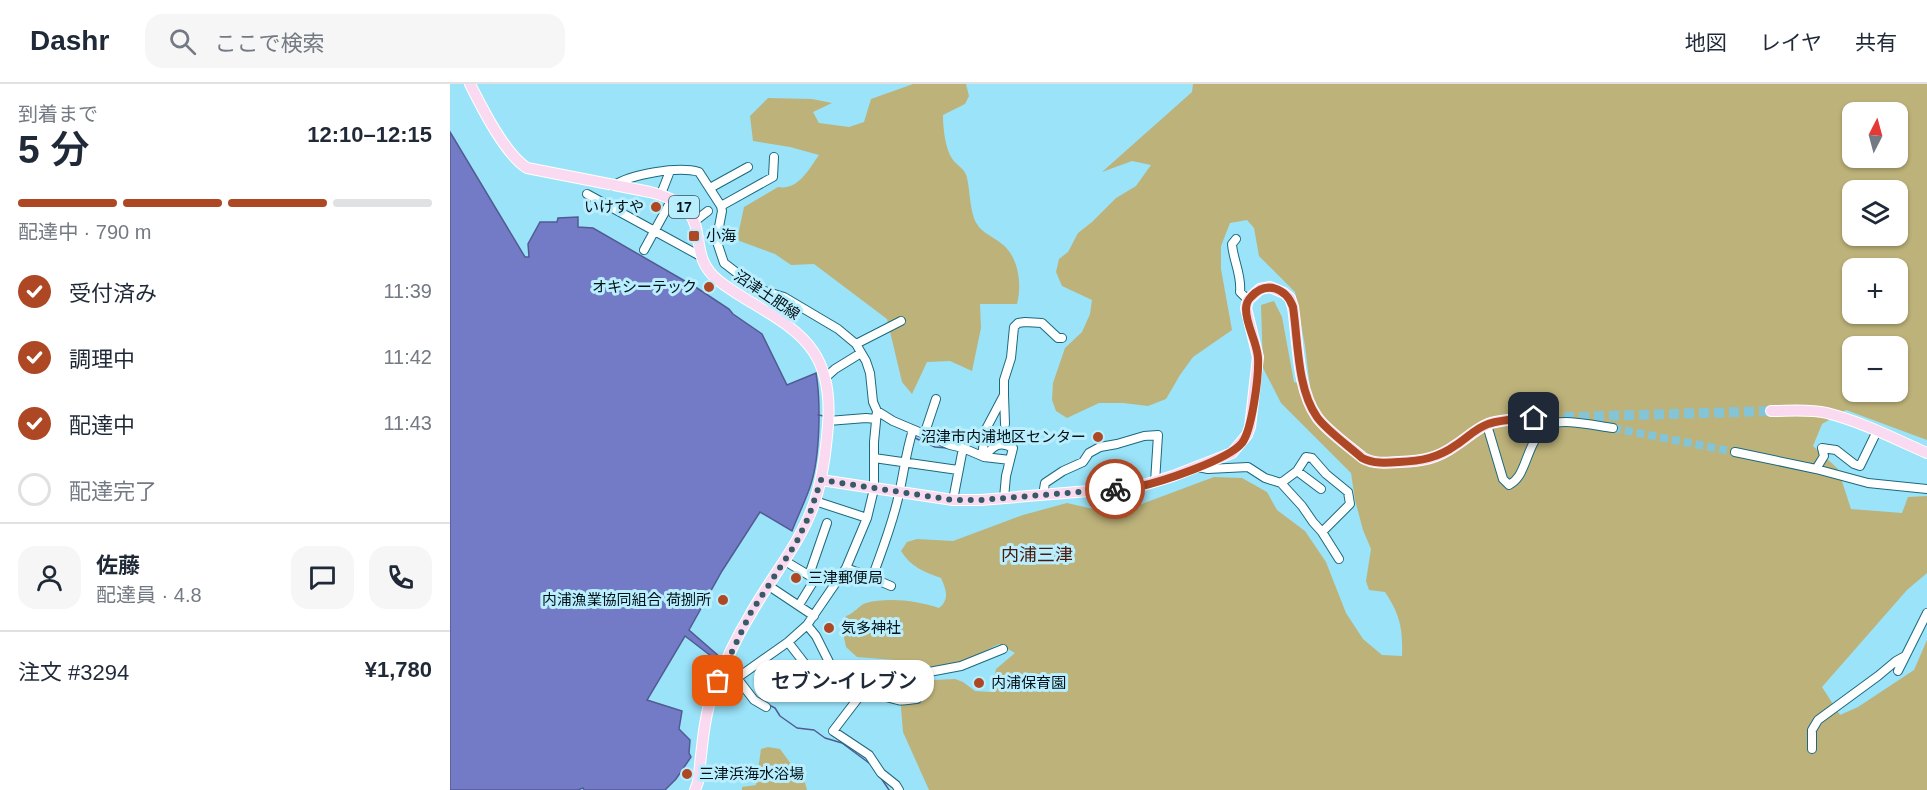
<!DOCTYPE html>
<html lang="ja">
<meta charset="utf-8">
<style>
:root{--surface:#fff;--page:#f6f6f7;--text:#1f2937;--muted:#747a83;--line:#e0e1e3;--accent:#ae4724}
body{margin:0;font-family:Helvetica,"Noto Sans JP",sans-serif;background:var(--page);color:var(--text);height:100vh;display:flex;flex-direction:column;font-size:22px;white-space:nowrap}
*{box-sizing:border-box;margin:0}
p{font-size:20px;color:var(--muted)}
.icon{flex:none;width:33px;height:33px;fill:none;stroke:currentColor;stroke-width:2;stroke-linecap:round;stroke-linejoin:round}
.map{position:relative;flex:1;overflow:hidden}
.side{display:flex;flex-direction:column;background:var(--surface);width:450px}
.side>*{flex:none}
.needle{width:39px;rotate:6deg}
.controls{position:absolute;left:1392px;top:18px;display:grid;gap:12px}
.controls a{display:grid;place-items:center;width:66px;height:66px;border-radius:12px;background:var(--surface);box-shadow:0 2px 4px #0004;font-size:30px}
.pin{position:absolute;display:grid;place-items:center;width:51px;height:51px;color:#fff;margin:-26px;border-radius:12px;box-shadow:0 3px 9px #0006}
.courier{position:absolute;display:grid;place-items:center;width:60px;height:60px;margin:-30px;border:4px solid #ae4724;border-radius:50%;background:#fff;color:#222;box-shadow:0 2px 8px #0007}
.bubble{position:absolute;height:42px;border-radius:18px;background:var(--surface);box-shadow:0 2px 4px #0004;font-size:20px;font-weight:600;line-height:42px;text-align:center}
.head em{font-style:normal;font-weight:600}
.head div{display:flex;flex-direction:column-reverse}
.head{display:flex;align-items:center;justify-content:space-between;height:102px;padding:0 18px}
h1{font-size:39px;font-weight:600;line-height:45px}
.bar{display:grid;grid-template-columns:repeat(4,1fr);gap:9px 6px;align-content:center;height:72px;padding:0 18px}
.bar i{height:8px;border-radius:4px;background:var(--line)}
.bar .active{background:var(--accent)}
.bar p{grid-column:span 4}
.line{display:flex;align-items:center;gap:15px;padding:0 18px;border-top:2px solid var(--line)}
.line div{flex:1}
.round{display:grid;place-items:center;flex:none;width:63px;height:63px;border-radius:18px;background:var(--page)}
ol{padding:0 18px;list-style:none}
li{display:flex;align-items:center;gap:18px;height:66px}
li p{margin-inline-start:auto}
li .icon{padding:6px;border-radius:50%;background:var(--accent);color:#fff;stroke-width:4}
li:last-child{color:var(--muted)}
li i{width:33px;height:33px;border:3px solid var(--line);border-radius:50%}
header{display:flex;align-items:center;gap:36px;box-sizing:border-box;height:84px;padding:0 30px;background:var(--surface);border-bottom:2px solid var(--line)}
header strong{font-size:28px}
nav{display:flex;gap:33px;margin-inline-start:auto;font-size:21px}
.search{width:420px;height:54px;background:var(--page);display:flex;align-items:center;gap:15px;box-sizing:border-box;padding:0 21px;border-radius:18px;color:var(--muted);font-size:22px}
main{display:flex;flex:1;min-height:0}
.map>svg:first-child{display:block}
</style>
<header>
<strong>Dashr</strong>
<div class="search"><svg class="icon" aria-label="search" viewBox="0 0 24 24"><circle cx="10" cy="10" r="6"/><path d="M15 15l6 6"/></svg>ここで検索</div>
<nav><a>地図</a><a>レイヤ</a><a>共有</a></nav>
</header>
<main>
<section class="side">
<div class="head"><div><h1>5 分</h1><p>到着まで</p></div><em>12:10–12:15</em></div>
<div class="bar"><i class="active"></i><i class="active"></i><i class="active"></i><i></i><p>配達中 · 790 m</p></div>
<ol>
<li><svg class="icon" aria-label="check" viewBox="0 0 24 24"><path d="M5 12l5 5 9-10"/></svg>受付済み<p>11:39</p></li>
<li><svg class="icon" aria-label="check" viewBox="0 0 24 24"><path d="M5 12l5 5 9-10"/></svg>調理中<p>11:42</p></li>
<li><svg class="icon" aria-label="check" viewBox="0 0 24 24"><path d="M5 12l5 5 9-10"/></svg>配達中<p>11:43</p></li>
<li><i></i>配達完了</li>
</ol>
<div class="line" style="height:108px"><a class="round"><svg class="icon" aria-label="person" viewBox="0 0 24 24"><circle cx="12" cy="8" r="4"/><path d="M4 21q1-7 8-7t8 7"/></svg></a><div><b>佐藤</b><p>配達員 · 4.8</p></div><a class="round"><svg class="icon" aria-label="chat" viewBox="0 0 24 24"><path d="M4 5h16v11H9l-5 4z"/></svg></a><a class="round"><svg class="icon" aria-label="phone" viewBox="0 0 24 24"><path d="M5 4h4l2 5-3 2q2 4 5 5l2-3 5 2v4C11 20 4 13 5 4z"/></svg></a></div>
<div class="line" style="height:78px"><div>注文 #3294</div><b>¥1,780</b></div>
</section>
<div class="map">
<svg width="1477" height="706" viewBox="0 0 1477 706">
<rect width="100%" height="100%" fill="#9be3f9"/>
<path fill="#bdb27a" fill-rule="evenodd" d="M463,0h53l3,12 -4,8 -22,11c0,13 2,34 10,45 5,6 13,10 14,18 3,12 3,36 10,46 5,9 17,13 25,20 17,13 20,41 15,60h-37l1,24 -9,43 -22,-10 -23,1 -15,32 -10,-12 -15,-63 -73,-55 -23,1 -16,-11 -38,-14 7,-33 34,-20c20,4 31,-18 41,-32l-29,-8 -37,-6 -3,-25 18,-18 44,1 20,4 -19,9 6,11 30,4 15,-5 7,-23z
M743,0h734v356l-81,-30 -24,14 -9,22 25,23 13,40 51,4 6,-16 19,-1v77l-20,17 -85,97 18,28 18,-8 56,-37 13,-30v150h-998l-26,-58 -3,-36 2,-7 9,-8 44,-2 8,3 12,9 16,1 5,-23 19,-16 -16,-9 -38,19 -33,4 -7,-5 -64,-5 -11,-10 -4,-19 4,-12c9,-3 13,-11 20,-13 23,-6 52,-2 73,5 11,-9 7,-19 2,-30 -17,-6 -30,-11 -40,-27l6,-9 10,-3 36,2 70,-26 44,-12 48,11 99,-37 28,1 25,14 10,18 28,21 21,31 20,51 17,26 19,16 20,1c1,-28 -2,-41 -17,-64l-16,-2 -3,-9 5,-32 -8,-19 -8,-30 -4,-27 -70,-70 -18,-35 -2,-63 13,-4 8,16 12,65 16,5 -5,-41 -10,-54 -36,-36 -5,-28 -7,-8 -17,3 -9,23v23l11,61 -39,27 -13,18 -14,24 -18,7 -25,-3h-24l-32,15 -11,-7 -4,-11 1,-17 12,-35 17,-16 8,-18 2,-14 -30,-14 -6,-14 3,-13 9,-7 10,-19 14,-11 24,-24 20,-12 15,-21 -19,-4 -30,11 90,-80zM1402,28h46v46h-46zM1402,106h46v46h-46zM1402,184h46v46h-46zM1402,262h46v46h-46z
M318,663l12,2 25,34 2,7h-65v-3l14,-2 5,-36z"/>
<path fill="#747bc6" stroke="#515b92" stroke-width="1.5" d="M0,48l75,125h4l-1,-13 12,-22h17l1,-4 20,-1v10l15,1 104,60 32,21 4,5 29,20 25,51 29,-12c5,29 4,83 -5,111 -5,16 -13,31 -19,47l-32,-19 -38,59 -33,59 32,28 -2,4 -34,-26 -38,64 35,11 -3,18 11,11 -1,13 2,4 -15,22 -11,11h-81l-1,-2 -5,2h-128z"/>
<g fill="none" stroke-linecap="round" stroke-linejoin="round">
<path stroke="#515b92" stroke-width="1.5" d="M368,331l6,1
M465,354l20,9 12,1
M280,584l6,6
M319,621l6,3 5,8 17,12 17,2 11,8 17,5 27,20
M431,694l8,12"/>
<path stroke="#84c4d7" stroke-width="8" stroke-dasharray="8 4" stroke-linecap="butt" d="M1163,344l122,24"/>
<path stroke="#84c4d7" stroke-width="10" stroke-dasharray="10 5" stroke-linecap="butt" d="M1084,334l237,-7"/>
<defs>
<path id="minor" d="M163,102c18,-12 65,-20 86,-14l22,34 1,5 -4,21 -1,10 7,21 34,26 26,8 54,32 18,15 10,17 4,12 3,29 4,9 -3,31v47l-7,29 -21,50 -39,57 -19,17 -51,36 -23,11
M260,104l38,-21
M137,110l115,63
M211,110l9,-23
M271,122l52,-29 1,-20
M245,137l13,-10
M786,155l-4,5c1,16 10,31 8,48l8,8
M194,166l28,-51
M406,260l45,-23
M375,294l10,-9 26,-16
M554,311l1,29
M427,327l16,10 57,24 13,3 21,9 26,3 -4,16 -2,22
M378,337l38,-3 10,1
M1037,341l16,54 6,6c9,-5 12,-12 16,-22 5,-13 10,-28 22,-37 14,-9 49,0 66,2
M474,351l12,-36
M1285,368l81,17 52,14 59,6
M532,371l4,-26 18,-34v-15l7,-22 3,-31 4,-4 7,-1 17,1 16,15h4
M534,373c10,-12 15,-16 29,-9l-3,12
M424,374l84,12
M748,383l10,2 40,-2 17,11 16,5 21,23 11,16 9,10 17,27
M1366,385l8,-13 -2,-8 14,2 18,14 6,2 17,-35
M847,387l24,18
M831,399l16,-12 9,-14 6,1 14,16 22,18 2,12 -28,28
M593,411l2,-12 18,-12 20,-9 6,-9 11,-6 17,-3 27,-8 14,-1 -3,47
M503,416l10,-52
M365,417l52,17
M335,477l30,18 -16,26
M396,484l26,10c10,-28 21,-55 27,-84 5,-22 7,-43 14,-64
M359,491l18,-52
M422,494l19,8
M319,502l45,30
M357,541l9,11 16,32c22,4 21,9 27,29 17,-4 23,-1 39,3 5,2 13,-1 19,-1l12,-27 32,-6 42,-17
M338,558l17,22
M1448,587l29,-58
M287,594l17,22 12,7
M409,613l-26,34 36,24 12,18 15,12 3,5
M1362,665v-19l6,-10 60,-44 18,-15 9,-5"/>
<path id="major" d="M20,0c12,24 35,70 57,84l123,24c73,18 29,58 69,89 29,23 73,39 94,70 15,22 17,48 15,74 -2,26 -5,51 -13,76 -14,42 -44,76 -65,114 -14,23 -26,49 -36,74 -11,29 -12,63 -16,93l-3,8
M1321,327c19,0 38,-2 56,2 35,9 68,26 100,40
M371,396l132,20h28l156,-13 36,-11 59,-23 15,-18 3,-8 8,-70 -12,-49 2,-8 12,-11 10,-2 14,6 6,5 3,9c5,33 4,82 24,110 9,13 33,30 46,41 11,6 23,5 36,4 23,-1 38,-3 57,-17 11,-7 20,-16 32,-21 14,-5 31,-5 46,-6"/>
</defs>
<use href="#minor" stroke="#1c697d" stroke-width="10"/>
<use href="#major" stroke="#fff" stroke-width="12"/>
<use href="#minor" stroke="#fff" stroke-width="8"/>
<use href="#major" stroke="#fadaf0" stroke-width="10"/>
</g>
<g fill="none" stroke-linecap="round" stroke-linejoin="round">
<path stroke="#365a66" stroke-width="6" stroke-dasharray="0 10.8" d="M268,597l32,-67 46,-71 13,-27 12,-36 132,20h28l134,-11"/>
<path stroke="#ae4724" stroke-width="8" d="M665,405c7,-1 15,0 22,-2 24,-5 91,-27 105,-44 10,-13 17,-67 16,-85 -1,-17 -12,-32 -12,-49 0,-5 2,-9 5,-12 15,-17 35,-9 42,10 5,33 4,82 24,110 9,13 33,30 45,41 12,6 24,5 37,4 22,-1 39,-4 57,-17 11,-7 20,-17 32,-21 14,-5 31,-5 46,-6"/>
</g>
<g fill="#ae4724" stroke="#b9eefe" stroke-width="2">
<circle cx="206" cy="123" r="6"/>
<rect x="238" y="146" width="12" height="12" rx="3"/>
<circle cx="259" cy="203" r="6"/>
<circle cx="648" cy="353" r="6"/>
<circle cx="346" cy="494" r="6"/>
<circle cx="273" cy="516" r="6"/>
<circle cx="379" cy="544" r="6"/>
<circle cx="529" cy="599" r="6"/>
<circle cx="237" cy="690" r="6"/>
</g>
<g text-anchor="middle" stroke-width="6" stroke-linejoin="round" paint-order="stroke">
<rect fill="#b9eefe" stroke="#38535c" stroke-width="1.5" x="219" y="112" width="30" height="22" rx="4.5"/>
<g font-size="14" font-weight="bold" fill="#001117">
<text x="234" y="128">17</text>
</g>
<g font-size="15" fill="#001117" stroke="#b9eefe" text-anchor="start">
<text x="194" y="128" text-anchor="end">いけすや</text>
<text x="256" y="157">小海</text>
<text x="247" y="208" text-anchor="end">オキシーテック</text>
<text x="636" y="358" text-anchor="end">沼津市内浦地区センター</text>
<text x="358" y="499">三津郵便局</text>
<text x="261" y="521" text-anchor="end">内浦漁業協同組合 荷捌所</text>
<text x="391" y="549">気多神社</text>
<text x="541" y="604">内浦保育園</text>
<text x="249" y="695">三津浜海水浴場</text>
</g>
<g font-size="15" fill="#001117" stroke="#b9eefe">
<text transform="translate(317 211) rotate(34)" y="5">沼津土肥線</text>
</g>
<g font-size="18" fill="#4b1909" stroke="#b9eefe">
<text x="587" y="477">内浦三津</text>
</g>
</g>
</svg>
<div class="controls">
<a><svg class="needle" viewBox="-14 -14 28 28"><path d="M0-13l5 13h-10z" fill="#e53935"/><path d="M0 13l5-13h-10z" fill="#747a83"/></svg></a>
<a><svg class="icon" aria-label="layers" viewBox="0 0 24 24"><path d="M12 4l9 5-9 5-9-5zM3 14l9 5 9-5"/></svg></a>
<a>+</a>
<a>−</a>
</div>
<div class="pin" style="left:268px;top:597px;background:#ea580c"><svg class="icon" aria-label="bag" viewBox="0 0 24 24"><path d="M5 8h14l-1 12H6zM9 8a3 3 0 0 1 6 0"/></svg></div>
<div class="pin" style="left:1084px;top:334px;background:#1f2937"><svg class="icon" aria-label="home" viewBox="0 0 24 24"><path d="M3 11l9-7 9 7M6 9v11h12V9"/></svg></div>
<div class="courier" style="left:665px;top:405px"><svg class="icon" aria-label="bike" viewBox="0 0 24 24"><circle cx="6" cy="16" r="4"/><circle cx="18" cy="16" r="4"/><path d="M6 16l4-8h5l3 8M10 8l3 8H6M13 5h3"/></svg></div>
<div class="bubble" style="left:304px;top:576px;width:180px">セブン-イレブン</div>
</div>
</main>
